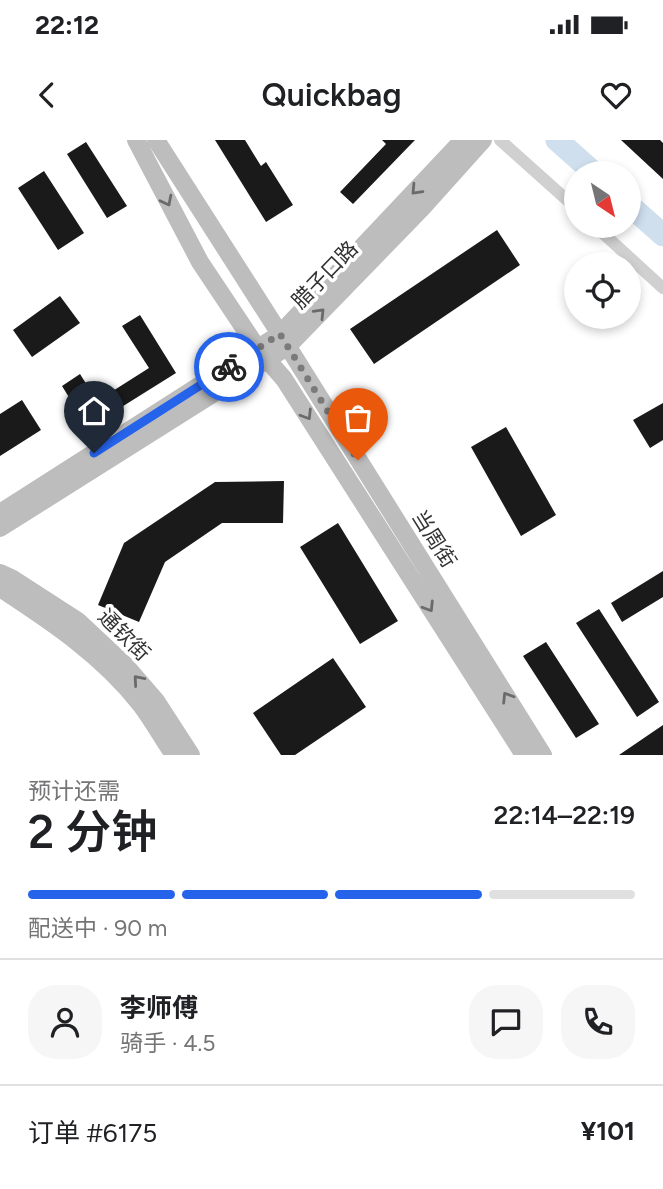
<!DOCTYPE html>
<html lang="zh">
<meta charset="utf-8">
<style>
:root{--surface:#fff;--page:#f6f6f6;--text:#202124;--muted:#757577;--line:#e0e0e0;--accent:#2563eb}
body{margin:0;font-family:Figtree,"Noto Sans SC",sans-serif;background:var(--page);color:var(--text);height:100vh;display:flex;flex-direction:column;font-size:26px;white-space:nowrap}
*{box-sizing:border-box;margin:0}
p{font-size:23px;color:var(--muted)}
.icon{flex:none;width:38px;height:38px;fill:none;stroke:currentColor;stroke-width:2;stroke-linecap:round;stroke-linejoin:round}
.map{position:relative;height:615px;overflow:hidden}
.side{display:flex;flex-direction:column;background:var(--surface);flex:1}
.side>*{flex:none}
.needle{width:46px;rotate:145deg}
.controls{position:absolute;left:564px;top:21px;display:grid;gap:14px}
.controls a{display:grid;place-items:center;width:77px;height:77px;border-radius:50%;background:var(--surface);box-shadow:0 4px 10px #0003;font-size:35px}
.pin{position:absolute;display:grid;place-items:center;width:60px;height:60px;color:#fff;margin:-72px -30px;border-radius:50% 50% 50% 0;rotate:-45deg;box-shadow:0 0 7px #0007}
.pin .icon{rotate:45deg}
.courier{position:absolute;display:grid;place-items:center;width:70px;height:70px;margin:-35px;border:5px solid #2563eb;border-radius:50%;background:#fff;color:#222;box-shadow:0 2px 9px #0007}
.overview em{font-style:normal;font-weight:600}
.overview div{display:flex;flex-direction:column-reverse}
.overview{display:flex;align-items:center;justify-content:space-between;height:119px;padding:0 28px}
h1{font-size:46px;font-weight:600;line-height:52px}
.bar{display:grid;grid-template-columns:repeat(4,1fr);gap:10px 7px;align-content:center;height:84px;padding:0 28px}
.bar i{height:9px;border-radius:5px;background:var(--line)}
.bar .active{background:var(--accent)}
.bar p{grid-column:span 4}
.line{display:flex;align-items:center;gap:18px;padding:0 28px;border-top:2px solid var(--line)}
.line div{flex:1}
.round{display:grid;place-items:center;flex:none;width:74px;height:74px;border-radius:28px;background:var(--page)}
.status{display:flex;justify-content:space-between;align-items:center;height:49px;padding:0 35px;background:var(--surface);direction:ltr}
.status svg{height:19px;fill:currentColor}
header{display:flex;justify-content:space-between;align-items:center;height:91px;padding:0 28px;background:var(--surface);font-size:32px;font-weight:600}
.map>svg:first-child{display:block}
</style>
<div class="status"><b>22:12</b><svg viewBox="0 0 49 12"><path d="M0 12V9h3v3zM5 12V6h3v6zM10 12V3h3v9zM15 12V0h3v12zM26 1h20v11H26zM47 4h2v5h-2z"/></svg></div>
<header><svg class="icon" aria-label="back" viewBox="0 0 24 24"><path d="M15 5l-7 7 7 7"/></svg>Quickbag<svg class="icon" aria-label="heart" viewBox="0 0 24 24"><path d="M12 20l-8-8c-3-5 5-10 8-4 3-6 11-1 8 4z"/></svg></header>
<div class="map">
<svg width="663" height="615" viewBox="0 0 663 615">
<rect width="100%" height="100%" fill="#fff"/>
<g fill="none" stroke-linecap="round" stroke-linejoin="round">
<path stroke="#cfdfee" stroke-width="23" d="M557,0l37,33
M628,64l35,31"/>
</g>
<path fill="#1a1a1a" d="M215,0h30l16,26 5,-4 27,43 -27,17z
M382,0h33l-62,64 -13,-12 46,-48z
M621,0h39l3,3v36z
M86,2l41,64 -20,12 -40,-64z
M44,31l40,62 -26,17 -40,-62z
M497,90l23,35 -146,99 -24,-35z
M60,156l20,27 -48,34 -19,-27z
M140,175l36,58 -88,55 -26,-42 18,-12 17,27 52,-33 -27,-42z
M22,260l19,30 -41,26v-42z
M663,263v37l-13,8 -17,-28z
M506,287l50,88 -35,21 -50,-89z
M284,341l-1,42h-61l-57,39 -26,60 -41,-17 26,-62 91,-61z
M338,383l60,98 -38,23 -60,-97z
M663,431v26l-41,25 -11,-19z
M599,469l60,93 -22,15 -61,-94z
M546,502l53,82 -23,14 -53,-82z
M333,518l33,49 -71,48h-14l-28,-42z
M663,585v30h-44z"/>
<g fill="none" stroke-linecap="round" stroke-linejoin="round">
<path stroke="#d0d0d0" stroke-width="12" d="M500,0l76,68
M595,86l68,62"/>
<path stroke="#bdbdbd" stroke-width="18" d="M136,0l64,122 58,87 26,30 240,376
M156,0l124,194 263,421
M0,373l280,-179 183,-194
M0,388l287,-181 135,-139 61,-68
M0,433l13,6 65,42 46,43 32,37 35,54
M0,448c52,34 103,68 141,117 12,16 22,34 33,50"/>
</g>
<defs><path id="oneway-chevron" d="M-2-3.5L2.5 0L-2 3.5" fill="none" stroke-width="1.6" stroke-linecap="round" stroke-linejoin="round" transform="scale(1.75)"/></defs>
<g stroke="#6a6a6a">
<use href="#oneway-chevron" transform="translate(416 50) rotate(133)"/>
<use href="#oneway-chevron" transform="translate(167 61) rotate(63)"/>
<use href="#oneway-chevron" transform="translate(320 173) rotate(-46)"/>
<use href="#oneway-chevron" transform="translate(307 275) rotate(58)"/>
<use href="#oneway-chevron" transform="translate(429 467) rotate(58)"/>
<use href="#oneway-chevron" transform="translate(138 540) rotate(-131)"/>
<use href="#oneway-chevron" transform="translate(507 557) rotate(-122)"/>
</g>
<g fill="none" stroke-linecap="round" stroke-linejoin="round">
<path stroke="#7a7a7a" stroke-width="7" stroke-dasharray="0 12.6" d="M229,227l51,-33 78,126"/>
<path stroke="#2563eb" stroke-width="9" d="M94,313l135,-86"/>
</g>
<g text-anchor="middle" stroke-width="7" stroke-linejoin="round" paint-order="stroke">
<g font-size="21" fill="#333" stroke="#fff">
<text transform="translate(325 135) rotate(-46)" y="7">腊子口路</text>
<text transform="translate(434 399) rotate(58)" y="7">当周街</text>
<text transform="translate(124 495) rotate(45)" y="7">通钦街</text>
</g>
</g>
</svg>
<div class="controls">
<a><svg class="needle" viewBox="-14 -14 28 28"><path d="M0-13l5 13h-10z" fill="#e53935"/><path d="M0 13l5-13h-10z" fill="#757577"/></svg></a>
<a><svg class="icon" aria-label="locate" viewBox="0 0 24 24"><circle cx="12" cy="12" r="6"/><path d="M12 2v4M12 18v4M2 12h4M18 12h4"/></svg></a>
</div>
<div class="pin" style="left:358px;top:320px;background:#ea580c"><svg class="icon" aria-label="bag" viewBox="0 0 24 24"><path d="M5 8h14l-1 12H6zM9 8a3 3 0 0 1 6 0"/></svg></div>
<div class="pin" style="left:94px;top:313px;background:#1f2937"><svg class="icon" aria-label="home" viewBox="0 0 24 24"><path d="M3 11l9-7 9 7M6 9v11h12V9"/></svg></div>
<div class="courier" style="left:229px;top:227px"><svg class="icon" aria-label="bike" viewBox="0 0 24 24"><circle cx="6" cy="16" r="4"/><circle cx="18" cy="16" r="4"/><path d="M6 16l4-8h5l3 8M10 8l3 8H6M13 5h3"/></svg></div>
</div>
<section class="side">
<div class="overview"><div><h1>2 分钟</h1><p>预计还需</p></div><em>22:14–22:19</em></div>
<div class="bar"><i class="active"></i><i class="active"></i><i class="active"></i><i></i><p>配送中 · 90 m</p></div>
<div class="line" style="height:126px"><a class="round"><svg class="icon" aria-label="person" viewBox="0 0 24 24"><circle cx="12" cy="8" r="4"/><path d="M4 21q1-7 8-7t8 7"/></svg></a><div><b>李师傅</b><p>骑手 · 4.5</p></div><a class="round"><svg class="icon" aria-label="chat" viewBox="0 0 24 24"><path d="M4 5h16v11H9l-5 4z"/></svg></a><a class="round"><svg class="icon" aria-label="phone" viewBox="0 0 24 24"><path d="M5 4h4l2 5-3 2q2 4 5 5l2-3 5 2v4C11 20 4 13 5 4z"/></svg></a></div>
<div class="line" style="height:91px"><div>订单 #6175</div><b>¥101</b></div>
</section>
